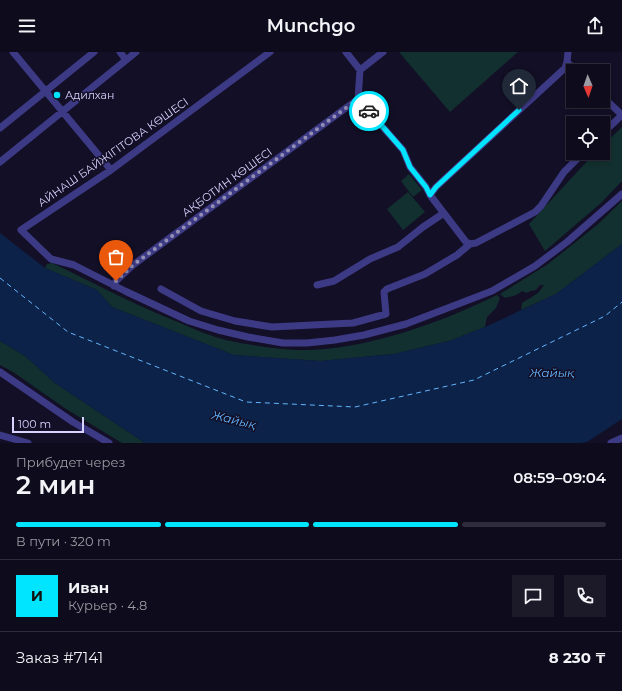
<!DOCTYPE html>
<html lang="ru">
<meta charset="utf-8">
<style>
:root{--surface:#0e0b1c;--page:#1c1929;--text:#f1f3f6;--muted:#9b9ba3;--line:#2e2b3b;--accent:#00e5ff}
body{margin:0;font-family:Montserrat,sans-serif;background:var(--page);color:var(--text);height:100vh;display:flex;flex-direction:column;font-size:15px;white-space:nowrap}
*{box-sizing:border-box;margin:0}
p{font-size:13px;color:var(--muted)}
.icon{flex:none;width:22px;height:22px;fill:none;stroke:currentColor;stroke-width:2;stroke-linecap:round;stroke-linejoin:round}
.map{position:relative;height:391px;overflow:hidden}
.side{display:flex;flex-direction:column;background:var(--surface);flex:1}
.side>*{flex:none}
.needle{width:26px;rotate:178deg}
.tools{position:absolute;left:566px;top:12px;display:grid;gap:8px}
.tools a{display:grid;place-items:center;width:44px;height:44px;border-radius:0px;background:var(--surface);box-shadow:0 2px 6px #0003,0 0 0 1px var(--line);font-size:20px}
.scale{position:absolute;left:12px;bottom:10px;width:72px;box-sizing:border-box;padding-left:4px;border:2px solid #d9d4ff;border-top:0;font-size:11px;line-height:14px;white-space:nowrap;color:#d9d4ff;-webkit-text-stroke:3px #130f26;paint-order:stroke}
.pin{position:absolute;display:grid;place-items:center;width:34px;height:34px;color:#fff;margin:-41px -17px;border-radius:50% 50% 50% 0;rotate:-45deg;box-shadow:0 0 4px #0007}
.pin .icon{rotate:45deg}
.courier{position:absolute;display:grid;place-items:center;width:40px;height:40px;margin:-20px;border:3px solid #00e5ff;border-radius:50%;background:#fff;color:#222;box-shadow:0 1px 5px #0007}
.summary em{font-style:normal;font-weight:600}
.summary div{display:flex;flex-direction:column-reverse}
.summary{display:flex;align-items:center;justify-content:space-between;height:68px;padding:0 16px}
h1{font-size:26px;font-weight:600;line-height:30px}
.bar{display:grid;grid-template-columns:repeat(4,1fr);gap:6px 4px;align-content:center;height:48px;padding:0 16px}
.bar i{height:5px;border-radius:3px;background:var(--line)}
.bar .selected{background:var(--accent)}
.bar p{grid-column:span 4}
.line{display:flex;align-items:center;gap:10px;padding:0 16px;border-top:1px solid var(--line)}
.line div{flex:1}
.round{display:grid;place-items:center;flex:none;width:42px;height:42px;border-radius:0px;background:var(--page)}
header{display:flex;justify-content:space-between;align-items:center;height:52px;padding:0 16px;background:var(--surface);font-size:18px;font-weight:600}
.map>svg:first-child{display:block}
</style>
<header><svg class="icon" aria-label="menu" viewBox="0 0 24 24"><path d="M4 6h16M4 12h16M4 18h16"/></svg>Munchgo<svg class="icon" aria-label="share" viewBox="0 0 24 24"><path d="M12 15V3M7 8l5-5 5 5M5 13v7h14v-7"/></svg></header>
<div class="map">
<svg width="622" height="391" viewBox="0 0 622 391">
<rect width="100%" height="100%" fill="#130f26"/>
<path fill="#12302f" d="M399,0h119l-68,60z
M622,75v54l-21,22 -56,48 -16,-27 61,-66 5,-5h8v-8z
M409,122l13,16 -9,7 -12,-16z
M408,140l17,20 -22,18 -16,-21z
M622,149v43l-66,50 -35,16 1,-7 16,-10 6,-8h-4l-4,5 -5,1 -5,2 -4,-2c-5,5 -10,5 -17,7l-5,-4 48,-30 49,-39z
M52,211c42,20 83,42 126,59 16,7 32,14 48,18 23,5 55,10 78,10 61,0 139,-28 193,-55l3,3 -4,10 -9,9 -2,10 -36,14 -55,13 -74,7 -86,-6 -122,-48 -15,-17 -52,-22 2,-4z
M0,289l25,15 30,27 90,60h-23l-56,-34 -53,-37 -13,-7z"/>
<path fill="#0c2248" d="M0,181l45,35 52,22 15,17 122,48 86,6 74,-7 55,-13 36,-14 71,-33 66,-50v175l-35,23 -6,1h-436l-90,-60 -30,-27 -25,-15z"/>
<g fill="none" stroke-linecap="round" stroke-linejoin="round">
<path stroke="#62b6ff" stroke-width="1" stroke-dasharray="5 4" stroke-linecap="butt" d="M0,226l68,54 178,70 109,5 119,-27 131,-64 17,-14"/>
<path stroke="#3d3a85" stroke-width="7" d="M13,0l98,118
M120,0l6,8
M270,0l-159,118 -90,60 30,29 23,6 51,26 64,30 29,9 30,7 35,6h24l28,-3 29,-5 42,-11 86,-33 43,-25 32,-24 55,-48
M346,0l14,18 -2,29 45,51 7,17 16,20 4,8 36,47 4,2
M567,10l9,9
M360,18l23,-18
M603,45l19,18
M0,76l94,-76
M603,81l19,-18
M0,110l136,-110
M430,143l6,-8 129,-119 2,-6 1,-10
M470,192l6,-1 59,-31 6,-6 23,-34 19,-19
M317,233l17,-4 36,-22 28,-12 25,-20 21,-14
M114,234l2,-5 17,-16 225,-166
M161,237l40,22 34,10 37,6 81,-4 33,-9 -2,-22 3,-3 38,-15 32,-19 13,-11
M0,320l73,50 36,21
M0,383l28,8
M611,391l11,-5"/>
</g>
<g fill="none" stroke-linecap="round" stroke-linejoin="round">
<path stroke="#948fb3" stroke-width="4" stroke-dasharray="0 7.2" d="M116,229l17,-16 225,-166 11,12"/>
<path stroke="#00e5ff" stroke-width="5" d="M369,59l34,39 7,17 16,20 4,8 6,-8 83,-77"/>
</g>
<circle fill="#00e5ff" stroke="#130f26" stroke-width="1.5" cx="57" cy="43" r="4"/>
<g text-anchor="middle" stroke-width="3" stroke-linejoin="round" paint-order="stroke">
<g font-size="11" fill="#d9d4ff" stroke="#130f26" text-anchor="start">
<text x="65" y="47">Адилхан</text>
</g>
<g font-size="11" fill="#d9d4ff" stroke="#130f26">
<text transform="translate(113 100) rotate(-35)" y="4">АЙНАШ БАЙЖІГІТОВА КӨШЕСІ</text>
<text transform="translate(227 130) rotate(-36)" y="4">АҚБОТИН КӨШЕСІ</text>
</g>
<g font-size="12" font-style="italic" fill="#62b6ff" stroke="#130f26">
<text x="552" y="325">Жайық</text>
<text transform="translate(234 368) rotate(14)" y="4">Жайық</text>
</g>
</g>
</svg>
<div class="tools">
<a><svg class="needle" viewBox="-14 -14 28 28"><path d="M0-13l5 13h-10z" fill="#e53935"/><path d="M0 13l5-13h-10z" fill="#9b9ba3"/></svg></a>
<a><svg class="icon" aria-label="locate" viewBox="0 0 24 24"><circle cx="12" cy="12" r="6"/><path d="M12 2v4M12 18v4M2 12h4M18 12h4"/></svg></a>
</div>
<div class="scale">100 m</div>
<div class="pin" style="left:116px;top:229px;background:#ea580c"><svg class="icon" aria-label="bag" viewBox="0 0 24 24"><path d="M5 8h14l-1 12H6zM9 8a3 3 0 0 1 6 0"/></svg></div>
<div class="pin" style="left:519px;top:58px;background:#1f2937"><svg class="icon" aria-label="home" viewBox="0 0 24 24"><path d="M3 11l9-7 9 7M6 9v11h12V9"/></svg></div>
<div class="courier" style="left:369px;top:59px"><svg class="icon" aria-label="car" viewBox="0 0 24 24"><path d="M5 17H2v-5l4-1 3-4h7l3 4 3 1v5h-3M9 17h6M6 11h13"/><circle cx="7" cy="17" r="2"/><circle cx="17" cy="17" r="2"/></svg></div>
</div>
<section class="side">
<div class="summary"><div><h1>2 мин</h1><p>Прибудет через</p></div><em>08:59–09:04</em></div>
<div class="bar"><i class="selected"></i><i class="selected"></i><i class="selected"></i><i></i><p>В пути · 320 m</p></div>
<div class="line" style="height:72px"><b class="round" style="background:var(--accent);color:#111">И</b><div><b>Иван</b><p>Курьер · 4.8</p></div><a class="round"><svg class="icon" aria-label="chat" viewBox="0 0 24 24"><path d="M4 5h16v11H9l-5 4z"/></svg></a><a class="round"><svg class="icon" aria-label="phone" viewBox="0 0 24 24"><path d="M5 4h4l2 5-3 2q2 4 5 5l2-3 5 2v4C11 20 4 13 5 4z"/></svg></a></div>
<div class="line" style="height:52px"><div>Заказ #7141</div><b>8 230 ₸</b></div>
</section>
